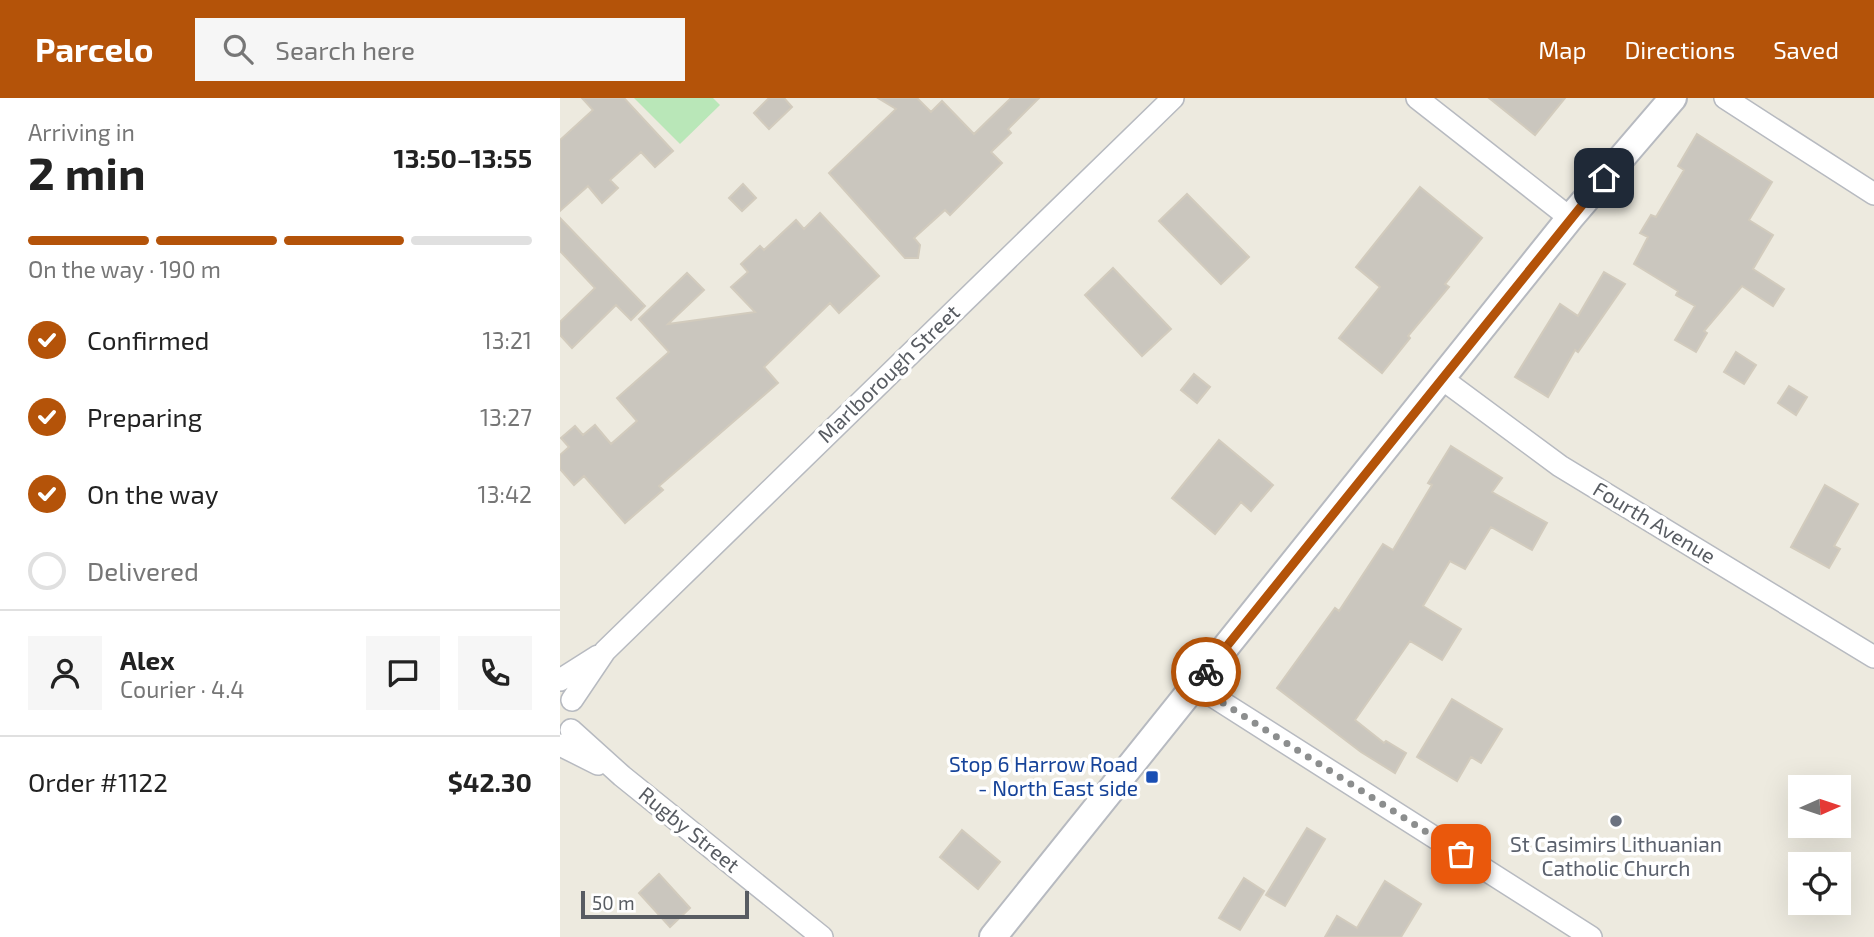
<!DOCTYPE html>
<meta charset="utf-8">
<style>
:root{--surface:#fff;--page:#f6f6f6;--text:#222;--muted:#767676;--line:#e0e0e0;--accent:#b45309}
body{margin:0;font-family:"Exo 2",sans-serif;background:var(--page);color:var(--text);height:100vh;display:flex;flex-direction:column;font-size:26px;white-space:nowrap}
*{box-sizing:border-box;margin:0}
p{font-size:23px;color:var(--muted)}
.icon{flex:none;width:38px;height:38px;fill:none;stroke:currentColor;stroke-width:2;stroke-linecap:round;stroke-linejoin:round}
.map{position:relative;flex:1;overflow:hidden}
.panel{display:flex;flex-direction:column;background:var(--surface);width:560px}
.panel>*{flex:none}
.needle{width:46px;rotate:87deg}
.fabs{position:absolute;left:1228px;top:677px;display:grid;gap:14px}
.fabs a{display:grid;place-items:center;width:63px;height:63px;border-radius:0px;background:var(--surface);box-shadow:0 7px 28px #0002;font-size:35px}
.scale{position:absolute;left:21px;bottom:18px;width:168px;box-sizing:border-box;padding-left:7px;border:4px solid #585c62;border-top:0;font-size:19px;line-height:24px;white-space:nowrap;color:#585c62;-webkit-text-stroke:5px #fff;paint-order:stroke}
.pin{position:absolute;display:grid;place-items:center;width:60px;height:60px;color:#fff;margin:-30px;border-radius:14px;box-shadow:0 4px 10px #0006}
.courier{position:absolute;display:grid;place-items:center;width:70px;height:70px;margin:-35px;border:5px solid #b45309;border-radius:50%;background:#fff;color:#222;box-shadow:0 2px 9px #0007}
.overview em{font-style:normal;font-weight:700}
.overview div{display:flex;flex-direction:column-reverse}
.overview{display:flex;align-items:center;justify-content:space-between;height:119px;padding:0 28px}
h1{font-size:46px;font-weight:700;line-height:52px}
.bar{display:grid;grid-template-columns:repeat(4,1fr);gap:10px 7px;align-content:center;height:84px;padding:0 28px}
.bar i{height:9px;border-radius:5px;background:var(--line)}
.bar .current{background:var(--accent)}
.bar p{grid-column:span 4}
.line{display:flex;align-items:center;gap:18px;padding:0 28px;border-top:2px solid var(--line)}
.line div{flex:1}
.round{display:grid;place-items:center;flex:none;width:74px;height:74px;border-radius:0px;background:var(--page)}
ol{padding:0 28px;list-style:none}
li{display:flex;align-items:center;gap:21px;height:77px}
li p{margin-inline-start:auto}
li .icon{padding:7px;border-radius:50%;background:var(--accent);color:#fff;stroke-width:4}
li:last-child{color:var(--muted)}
li i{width:38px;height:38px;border:4px solid var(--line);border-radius:50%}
header{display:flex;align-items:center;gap:42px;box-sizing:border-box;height:98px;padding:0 35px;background:var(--accent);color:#fff}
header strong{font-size:33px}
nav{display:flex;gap:38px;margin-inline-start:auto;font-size:24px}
.search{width:490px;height:63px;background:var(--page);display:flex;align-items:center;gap:18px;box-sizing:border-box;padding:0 24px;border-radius:0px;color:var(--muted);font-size:26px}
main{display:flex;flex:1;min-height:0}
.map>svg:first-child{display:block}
</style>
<header>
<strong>Parcelo</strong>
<div class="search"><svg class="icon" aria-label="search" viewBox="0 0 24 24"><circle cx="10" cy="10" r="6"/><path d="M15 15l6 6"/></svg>Search here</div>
<nav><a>Map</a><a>Directions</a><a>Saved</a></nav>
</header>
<main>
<section class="panel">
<div class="overview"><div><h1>2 min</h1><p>Arriving in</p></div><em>13:50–13:55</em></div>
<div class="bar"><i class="current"></i><i class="current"></i><i class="current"></i><i></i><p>On the way · 190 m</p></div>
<ol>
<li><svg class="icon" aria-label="check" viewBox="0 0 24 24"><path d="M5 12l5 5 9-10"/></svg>Confirmed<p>13:21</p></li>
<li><svg class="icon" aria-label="check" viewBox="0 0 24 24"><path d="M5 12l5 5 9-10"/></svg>Preparing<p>13:27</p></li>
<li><svg class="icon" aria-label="check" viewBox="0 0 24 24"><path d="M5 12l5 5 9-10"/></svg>On the way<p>13:42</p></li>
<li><i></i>Delivered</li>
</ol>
<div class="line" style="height:126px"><a class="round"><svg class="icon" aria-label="person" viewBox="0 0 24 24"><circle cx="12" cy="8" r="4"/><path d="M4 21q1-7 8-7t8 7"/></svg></a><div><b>Alex</b><p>Courier · 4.4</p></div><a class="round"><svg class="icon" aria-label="chat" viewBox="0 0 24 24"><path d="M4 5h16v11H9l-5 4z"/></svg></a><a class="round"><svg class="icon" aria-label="phone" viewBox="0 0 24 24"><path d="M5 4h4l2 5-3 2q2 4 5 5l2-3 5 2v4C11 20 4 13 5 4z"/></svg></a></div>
<div class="line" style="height:91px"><div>Order #1122</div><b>$42.30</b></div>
</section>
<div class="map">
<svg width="1314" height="839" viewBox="0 0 1314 839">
<rect width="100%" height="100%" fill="#edeadf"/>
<path fill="#b9e7b8" d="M74,0h79l7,7 -40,39z"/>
<path fill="#cac6be" stroke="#d2cbbd" stroke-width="2" d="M22,0h42l49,53 -18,16 -14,-15 -31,28 8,8 -16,15 -14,-17 -28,25v-71l33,-30z
M209,0h15l8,9 -23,22 -15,-16z
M318,0h39l14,14 11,-11 32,33 37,-36h28l-31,31 3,4 -20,19 11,11 -52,52 -5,-5 -31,28 6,7 -2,13h-13l-76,-85 67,-64z
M929,0h76l-30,37z
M1137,36l75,48 -23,38 24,15 -20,34 31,20 -11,17 -31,-20 -38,45 3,2 -11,19 -21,-12 20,-34 -19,-11 2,-4 -44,-27 14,-27 -8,-4 11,-18 5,2 28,-47 -6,-4z
M183,86l13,14 -14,13 -13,-13z
M860,89l62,51 -37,46 4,3 -41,49 2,2 -28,35 -43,-35 41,-51 -24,-20z
M627,96l62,63 -28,27 -62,-63z
M260,115l59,63 -40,37 -9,-10 -66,64 14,16 -119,103 4,4 -38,33 -41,-47 -10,9 -14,-16v-14l9,-8 -8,-9 14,-12 8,9 12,-10 16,19 26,-23 -20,-23 52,-46 -30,-33 48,-46 17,17 -36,34 87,-12 -24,-25 17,-15 -7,-8 19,-18 4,4 32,-30 8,9z
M0,120l85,88 -14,14 -15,-15 -44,43 -12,-13v-13l35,-34 -35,-37z
M553,170l58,61 -29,27 -57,-61z
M1044,174l21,12 -47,68 -3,-2 -27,47 -33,-20 45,-73 18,12z
M1176,254l20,13 -12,19 -20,-12z
M634,276l16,13 -13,16 -16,-13z
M1229,288l18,11 -11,18 -18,-12z
M659,342l54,45 -22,26 -10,-9 -26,32 -43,-36z
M891,348l51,32 -10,14 55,31 -15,27 -41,-23 -26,42 -15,-8 -27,45 38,23 -19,31 -32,-19 -55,79 29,23 2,-2 20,12 -11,20 -34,-21 -84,-64 58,-80 4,3 44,-67 10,6 39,-65 -4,-2z
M1265,387l33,19 -24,42 6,3 -11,19 -38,-21z
M892,601l50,30 -21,34 -10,-6 -14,24 -40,-24z
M747,730l18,11 -40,67 -19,-11z
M402,732l38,32 -22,27 -38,-32z
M99,776l31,34 -20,19 -31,-34z
M684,780l20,13 -24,39 -21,-12z
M825,783l36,23 -20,33h-76l12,-21 20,12z"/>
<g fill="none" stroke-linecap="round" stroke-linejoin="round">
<defs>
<path id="minor" d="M857,0l153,120
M1165,0l149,96
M881,280l119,88 314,191
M0,582l38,-24
M635,587l396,252
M12,602l33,-49 568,-553
M11,632l51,46 200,161
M0,647l38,19"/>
<path id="tertiary" d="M433,839l577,-719 103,-120"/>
</defs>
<use href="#minor" stroke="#b7bac0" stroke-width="24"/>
<use href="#tertiary" stroke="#b7bac0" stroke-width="30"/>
<use href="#minor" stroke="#fff" stroke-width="21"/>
<use href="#tertiary" stroke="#fff" stroke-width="26"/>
</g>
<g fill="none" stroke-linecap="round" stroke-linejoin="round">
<path stroke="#8c8e8e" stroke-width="7" stroke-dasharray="0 12.6" d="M646,574l-11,13 266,169"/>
<path stroke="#b45309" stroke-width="9" d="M646,574l398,-494"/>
</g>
<rect fill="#1a4fb4" stroke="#fff" stroke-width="2.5" x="585" y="672" width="14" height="14" rx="3.5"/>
<circle fill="#6b7280" stroke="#fff" stroke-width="2.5" cx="1056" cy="723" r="7"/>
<g text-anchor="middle" stroke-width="7" stroke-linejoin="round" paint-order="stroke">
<g font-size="21" fill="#585c62" stroke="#fff">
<text transform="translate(329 276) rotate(-44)" y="7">Marlborough Street</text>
<text transform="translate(1094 425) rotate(31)" y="7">Fourth Avenue</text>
<text transform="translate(129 732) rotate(39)" y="7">Rugby Street</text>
</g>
<g font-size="21" fill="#164399" stroke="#fff" text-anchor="end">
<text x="578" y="674">Stop 6 Harrow Road<tspan x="578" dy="24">- North East side</tspan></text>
</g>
<g font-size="21" fill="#5b616d" stroke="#fff">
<text x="1056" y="754">St Casimirs Lithuanian<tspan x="1056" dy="24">Catholic Church</tspan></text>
</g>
</g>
</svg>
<div class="fabs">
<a><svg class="needle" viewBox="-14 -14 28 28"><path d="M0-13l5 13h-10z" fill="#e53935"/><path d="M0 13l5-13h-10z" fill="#767676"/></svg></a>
<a><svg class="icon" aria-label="locate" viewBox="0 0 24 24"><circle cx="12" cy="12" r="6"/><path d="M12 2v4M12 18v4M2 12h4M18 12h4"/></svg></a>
</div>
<div class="scale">50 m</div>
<div class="pin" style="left:901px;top:756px;background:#ea580c"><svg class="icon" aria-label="bag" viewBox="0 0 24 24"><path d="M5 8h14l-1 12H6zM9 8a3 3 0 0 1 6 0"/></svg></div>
<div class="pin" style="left:1044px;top:80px;background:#1f2937"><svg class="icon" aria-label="home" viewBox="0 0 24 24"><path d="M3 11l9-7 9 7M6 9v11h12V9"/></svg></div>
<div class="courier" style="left:646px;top:574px"><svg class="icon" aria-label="bike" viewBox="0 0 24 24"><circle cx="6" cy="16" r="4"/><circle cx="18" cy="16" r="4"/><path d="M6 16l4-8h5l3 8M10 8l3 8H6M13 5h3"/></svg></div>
</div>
</main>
